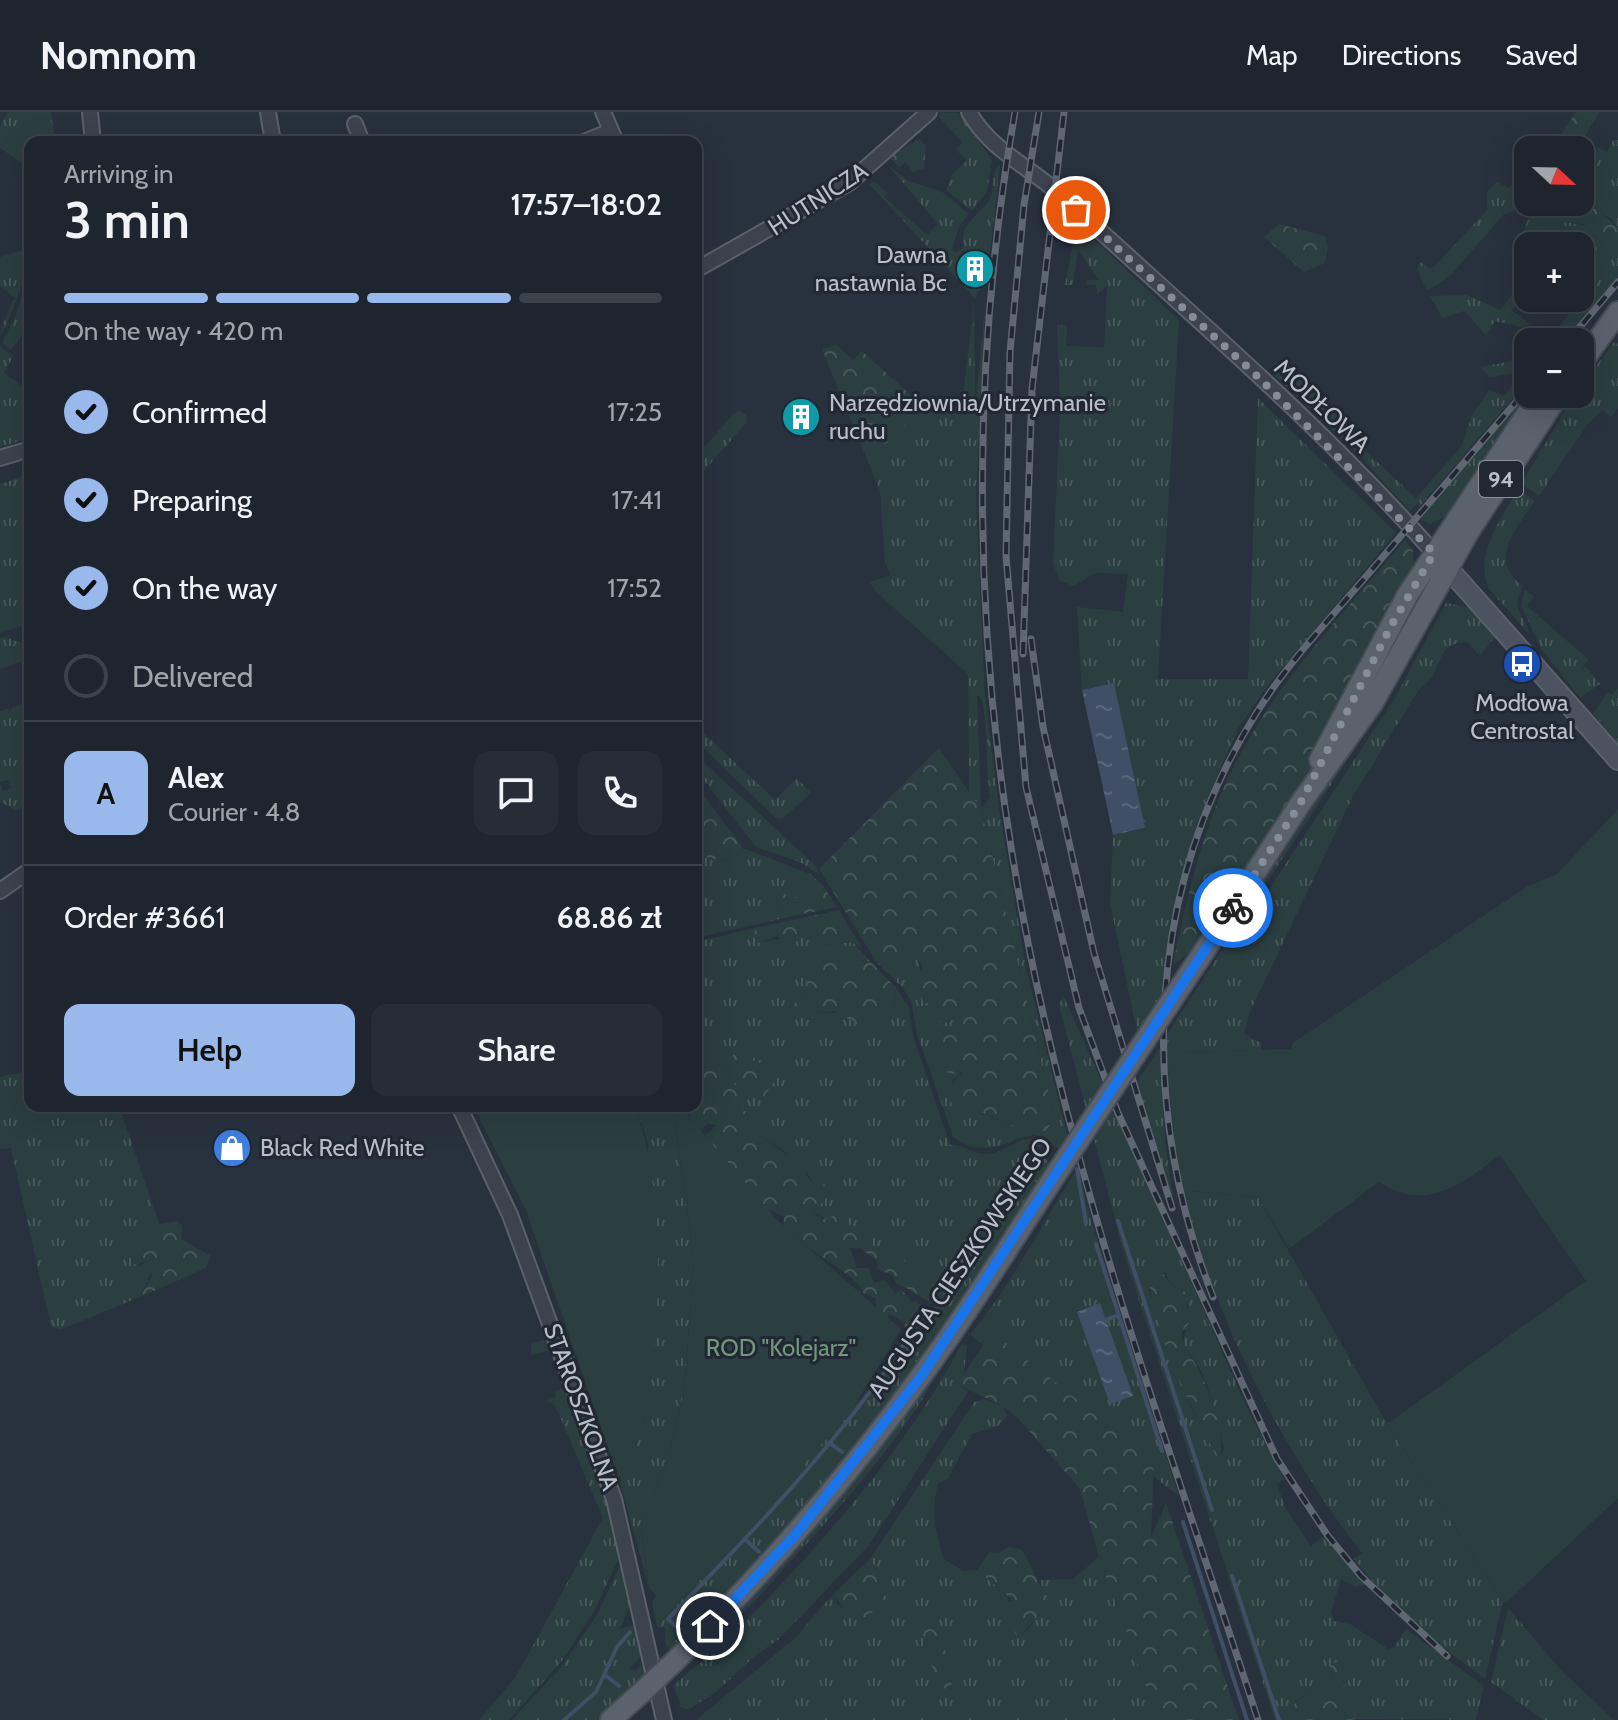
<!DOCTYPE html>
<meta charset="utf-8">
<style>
:root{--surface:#1e252e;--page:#262d36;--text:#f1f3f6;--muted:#a1a5aa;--line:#3c424a;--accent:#99b9ed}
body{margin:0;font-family:Cabin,sans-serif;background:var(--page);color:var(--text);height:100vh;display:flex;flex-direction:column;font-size:30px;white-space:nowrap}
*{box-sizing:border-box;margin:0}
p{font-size:26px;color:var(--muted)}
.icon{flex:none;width:44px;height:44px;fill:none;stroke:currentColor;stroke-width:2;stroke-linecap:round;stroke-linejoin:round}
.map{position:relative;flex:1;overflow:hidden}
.panel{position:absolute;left:24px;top:24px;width:678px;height:976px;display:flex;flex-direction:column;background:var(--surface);border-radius:16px;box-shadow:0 8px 32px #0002,0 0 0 2px var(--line)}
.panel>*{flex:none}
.needle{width:52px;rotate:112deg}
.buttons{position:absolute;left:1514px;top:24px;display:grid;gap:16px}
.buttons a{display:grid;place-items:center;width:80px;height:80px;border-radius:16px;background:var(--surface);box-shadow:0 8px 32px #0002,0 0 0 2px var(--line);font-size:40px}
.pin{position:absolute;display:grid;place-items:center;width:68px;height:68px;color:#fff;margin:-34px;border:4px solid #fff;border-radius:50%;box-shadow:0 2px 8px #0007}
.courier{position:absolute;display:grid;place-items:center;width:80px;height:80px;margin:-40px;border:6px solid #1a73e8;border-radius:50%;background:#fff;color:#222;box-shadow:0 2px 10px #0007}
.summary em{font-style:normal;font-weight:600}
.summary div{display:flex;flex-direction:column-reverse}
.summary{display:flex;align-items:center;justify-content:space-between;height:136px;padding:0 40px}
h1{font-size:52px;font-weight:600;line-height:60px}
.bar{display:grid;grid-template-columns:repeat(4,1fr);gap:12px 8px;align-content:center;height:96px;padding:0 40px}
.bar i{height:10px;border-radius:6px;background:var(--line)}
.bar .selected{background:var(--accent)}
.bar p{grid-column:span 4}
.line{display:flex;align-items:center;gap:20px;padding:0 40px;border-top:2px solid var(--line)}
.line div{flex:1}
.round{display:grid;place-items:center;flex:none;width:84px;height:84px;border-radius:16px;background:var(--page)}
ol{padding:0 40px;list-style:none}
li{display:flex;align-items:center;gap:24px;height:88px}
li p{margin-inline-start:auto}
li .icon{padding:8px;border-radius:50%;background:var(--accent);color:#111;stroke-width:4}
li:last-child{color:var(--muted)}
li i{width:44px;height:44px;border:4px solid var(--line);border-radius:50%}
.action{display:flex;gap:16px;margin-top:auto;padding:16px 40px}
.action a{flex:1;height:92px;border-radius:16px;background:var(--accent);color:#111;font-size:32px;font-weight:600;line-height:92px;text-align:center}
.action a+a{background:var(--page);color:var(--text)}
header{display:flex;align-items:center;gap:48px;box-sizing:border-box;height:112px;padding:0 40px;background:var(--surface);border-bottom:2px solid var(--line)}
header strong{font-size:38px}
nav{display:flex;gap:44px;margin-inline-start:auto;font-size:28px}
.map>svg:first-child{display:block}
</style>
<header>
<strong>Nomnom</strong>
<nav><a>Map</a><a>Directions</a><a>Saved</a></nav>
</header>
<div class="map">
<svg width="1618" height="1608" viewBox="0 0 1618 1608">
<defs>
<pattern id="grass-tufts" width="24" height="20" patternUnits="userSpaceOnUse" patternTransform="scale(2)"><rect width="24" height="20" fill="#2b3e40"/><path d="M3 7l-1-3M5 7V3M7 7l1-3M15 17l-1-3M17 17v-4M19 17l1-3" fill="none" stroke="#48585a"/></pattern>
<pattern id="forest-crowns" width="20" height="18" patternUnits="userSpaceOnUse" patternTransform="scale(2)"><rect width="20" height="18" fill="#2b3e40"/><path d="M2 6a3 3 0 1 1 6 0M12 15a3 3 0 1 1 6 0" fill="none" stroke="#48585a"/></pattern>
<pattern id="water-ripples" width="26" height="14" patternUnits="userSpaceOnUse" patternTransform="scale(2)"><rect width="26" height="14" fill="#404f65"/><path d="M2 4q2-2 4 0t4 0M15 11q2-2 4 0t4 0" fill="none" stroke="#5a677a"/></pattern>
</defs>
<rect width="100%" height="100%" fill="#28313e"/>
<path fill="url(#grass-tufts)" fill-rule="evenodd" d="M8,0h43l4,30h-25v27l-30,-21v-22z
M940,0l18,1 34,47 -5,32 -15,19 -26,-21 6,-15 15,-15 -11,-10 6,-8 -23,-25z
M1613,28h5v87l-7,-9 -9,-4 -2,-16 -13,-4 -7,4v-11l9,-1 7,-13v-13l11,-8z
M887,52l21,17 33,10 28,23 -10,12 -7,24 4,3 8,-7c-7,-21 16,-30 26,-47 6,-11 0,-28 10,-34l-10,88h-21l-2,31 15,2 -7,12 -106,-114 5,-3 13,12 -3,4 43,38 11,-11z
M1522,64l6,7v19h14l15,19 27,4 25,20 9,-1v33l-56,65h-14l46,-63 -14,2v-35h-52v18l-13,-9 15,-41 -10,-7 -17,8 -52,60 -24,16 -10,-22 4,-7 9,7 6,-4 51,-55v-18l10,-10 12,6z
M1077,111l102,97 -21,359h90l10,-281 138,135 -127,151 -30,43 -30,67 -24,70 -14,65 -9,71 -24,36 -28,-133 3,-68 32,-6 -31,-146 -32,7 -5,-83 46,5 5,-38 -33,-1 -21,13 -14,-5 -7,-17 7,-156 -3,-83 10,1 -1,20 38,1 3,-61 -10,9 -1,-10h-10l1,-5h12l-21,-30 -5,35h-8z
M30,129c0,32 -16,67 -30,96 1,-9 10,-32 15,-39l-15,-12v-29l28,-8 -1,-7z
M30,154v59l-19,25 -9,-7 14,-28z
M1528,160v18l-16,20 18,14 -9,3 -26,-6 -9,14 -22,-24 -22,7 -12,-22 36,-1 35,15z
M986,185l-10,204 9,194 14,114 27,159 43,174h-6l-1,7 -16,-5 -10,5 -98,137 -19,-13 -11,1 -37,-29 -1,-10 -57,-22 16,-20 -6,-8 -5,6 -10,-17 -10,-4 -15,-20 -26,-16 -17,-24 -7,-29 27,-18 -17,-4 -17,11 -16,-13 -14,-1v-114l59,-14v15l52,-9 19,11 27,-3 18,20 -11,-2 -52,28 -20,21 34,10 -6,-6 78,-2 2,-23 13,20 4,28 37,109c12,-2 22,10 37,9 27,-3 28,-20 62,-16l-16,-3 1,-5 21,-10 -74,-311 -12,-17 -1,-118 -93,-83 -5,-9 21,-7 -6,-12 -5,-72 -14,-34 31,-21 25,-31h40l12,-102 1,106zM977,584l4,1c8,33 4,67 9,100l-9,12z
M1615,229l3,3v64l-7,9 -9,-7 -15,15 -48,71 -18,-12 54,-90h5v-7z
M0,234l13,10 -9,17 26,19v46l-30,9z
M1528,246v23l-109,126 -2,-4 -7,8 -52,-57 -85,-80 1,-12 10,10 4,-4 64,59 -5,7 69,64 45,-51 11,-32 17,-25 15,6 20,-24 -34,5 -10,-10z
M1528,281l6,1 -47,62 -39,62 -4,-1 -14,7 -10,-5z
M740,299l6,4 1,7 -51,58v-23l38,-44z
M30,362v149l-30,10v-149z
M1518,377l17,12c-19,28 -47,57 -13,85l-5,20 13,29 -41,-46c-16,-33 13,-72 29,-100z
M1525,477l9,8 -7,9 61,53 -6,9 4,-1 14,17 -20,14 -38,-48 -21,-44z
M1446,491l22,4 27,30 -15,19 -13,-14c-26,0 -25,17 -35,35 -4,5 -9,8 -14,14l-65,105 -103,216 -6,22 17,9v7l-80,2 -16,30v-45l63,-96 23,-24 144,-219z
M5,525l25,9v16l-2,-3 -28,10v-31z
M1402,551l5,2 -18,32 -143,217 -20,20z
M1618,576v56l-25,-31 15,-21 4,3z
M30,590v103l-14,5 -16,-8v-19l3,8 8,-3 -3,-8 -8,2v-71l8,-2 2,3 1,-4z
M696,614l79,74 22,-22 14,15 -29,26 -6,-1 -80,-77z
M696,643l120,111 4,9 -20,-13 -44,-15 -60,-77z
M698,726l11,11 -3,10 28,1 9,-12 67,26 -8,10 7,8 -8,8 -19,-6 -5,11 16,11 -97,22z
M918,847l5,31 14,19 4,17 13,-9 8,10 1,43 -11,12 2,26 9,-2 55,22 -2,11c-20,11 -45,14 -63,-3l-36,-102 -6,-33 -8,-13 -26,-25 19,4z
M1063,883l186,417 35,67 -7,5 8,23 26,39 14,-11 40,49 -10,3 -14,-8 -10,34 3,8 16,3 38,25 6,-2 12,-18 78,57 -8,34 -122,-1 -10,-5 10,-12 -16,-7 4,-4 -8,-19 -9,18 -17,2 -14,11 5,17h-24l-151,-466 -65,-249zM1164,1160l9,14 12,6 3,15 -5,38c26,28 32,67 41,104l-5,11 -28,-53 -42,-117z
M1160,936l5,94 9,61 -40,-117z
M30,958v36h89l41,120 -8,2 -13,38 11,-6 2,-7 3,12 -15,32 -80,33 -9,-3 -40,-179 -11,1v-72z
M635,994h38l21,155 -10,131 -18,73 -25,62 8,61 -29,-106 24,-60 4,-280z
M1035,1041l18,11c-114,178 -230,338 -380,487l-7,-5 -1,-18 -8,-1 255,-286z
M1078,1056l12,49 89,279 -26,-20 1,-15 -161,-128 -10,12 -13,-10c43,-52 71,-111 108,-167z
M1191,1079l67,6 129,227 116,177 -18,78c-49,-36 -93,-72 -131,-120l8,-6c-62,-79 -110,-167 -147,-260 -12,-29 -20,-58 -31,-87z
M546,1228l8,6 56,161 11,47 -27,57 -33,51 -52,58h-30l36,-42 88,-160 -48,-113 -9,-4 10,-4 -1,-6 8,-3 -13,-38 -19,5v-12z
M962,1232l5,1 -3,29 -6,10 10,7 -99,154 -90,94 -23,16 -40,37 -28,18 -10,-4 3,-2 -8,-18c18,-17 39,-31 56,-48 87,-87 175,-186 233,-294z
M947,1243c-36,75 -104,149 -160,210 -26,29 -51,60 -84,81l127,-138z
M984,1287l20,8 3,9 -9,10 -26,8 -24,44 -10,6c-8,28 -2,51 6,75l19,12 14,-1c31,27 34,25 45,66l20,-25 -1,-31 32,-1 26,-22 59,163h-462l99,-82 38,-44 4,10 11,7 34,-33 -12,-19 104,-157z
M619,1455l7,2 6,31 -12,29 11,-4 4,2 6,30 -12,12 7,1 5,-5 7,10 -49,45h-87l51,-55 35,-52z
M1508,1496l53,62 53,50h-71l-52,-38z"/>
<path fill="url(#forest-crowns)" d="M1576,0h23l-19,33 14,8 4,-6 9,5 -10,8 -1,13 -6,13 -10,1v-37h-21l-5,-5z
M920,27l6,7 -2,22 -11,4 -8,-10 -6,6 -10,-12z
M1586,82l14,4 2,16 16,13v17l-9,2 -6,7 -5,1 -12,-18 -2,-12 -27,-3 -15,-19h16l10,9z
M1279,112l46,12 3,10 -3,17 -21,9 -40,-35z
M836,232l17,16 9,-9 60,54 -25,31 -31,21 -44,-108z
M1405,428l8,11 1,13 -108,216 -108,166 -25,19c15,-73 32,-148 69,-214 43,-78 106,-143 163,-211z
M939,636l42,61 74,311 -10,11 -11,-1 -1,5 -17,4 1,-11 -34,-15 -16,3 -4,-10 -9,2 -8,-16 17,-21 -11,3 -17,-7 7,-30 19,-11 -8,-9 -12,9 -4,-17 -15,-9 1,-10 -10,-3 9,-20 -4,-8 -22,8 -19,-4 -58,-94z
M696,673l47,63 -9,12 -28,-1 3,-10 -13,-10z
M810,762l14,13 13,20 -44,9 -16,-11 5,-12 19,6 7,-7 -6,-8z
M839,798l24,40 -10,-8 -27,3 -19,-11 -16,11 -14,-9 -22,8v-16z
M851,837l9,11 11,2 25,26 -2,23 -29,18 -30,-18 -18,2 6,8 -35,-11 20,-22 -2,-16 14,-19 11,-1 7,8z
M734,941l26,10 14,19 -13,19 -27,-19 6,28 23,6 -6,18c23,14 48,34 61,57l6,-7 5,9 -16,20 10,6 21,-6 4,11 22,11 1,10 31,8 6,21 11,-1 31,21 -7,13c-20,-4 -27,-18 -46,-22l-5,-10 -15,-6v-8l-16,-12 -11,-1 7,20h12l5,15 11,-3 10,13 7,-3 11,13 3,-3 5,6 -1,7 7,2 5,9 -3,14 -8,2 -12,-5 -7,-14 -12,-7 -4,4 -10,-8 -1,-12 -12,-5c-3,-17 -49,-36 -66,-56l-6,6 -8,-12 1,-14 -15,-8 -7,2 -63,-70 18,-16 -10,-1 -10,8 -8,-8 2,-13 7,-3 -2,-52 14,1 16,13z
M177,1109l5,5v14l29,16 -5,12 -66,29 11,-20 3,-20 -2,-3 -2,6 -18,5 4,-19 12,-20z
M1152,1154l6,1 15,19 12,6 4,31 -7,9 1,13c19,22 47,90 36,117 -29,-59 -66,-127 -71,-193z
M992,1220l162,129 -3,77 15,-35 73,217h-81l-59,-163 -19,-68 -64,-73 -12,-9 -47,-23z
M1009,1435l13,3c12,18 16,40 33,55l-13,6 -24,28 -13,-31 7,-8 -35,-30 13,-18 8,1z
M870,1447l12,19 6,30 -12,1 -9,8h-17l-17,-23z
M927,1503l18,19 -1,16 16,7 -1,22 -14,10 -12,-16 -2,-10 6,-4 -9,-4 -7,-23z
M1340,1550l7,5 1,15 -9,13 15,7 -10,12 12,6h-57l-5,-16 14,-12 17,-2 9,-17 -5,-3 2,-7z"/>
<path fill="#2b3e40" d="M1618,697v689l-113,106 -118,-180 199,-143 -86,-126c-39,30 -75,58 -121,27l-90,67 -31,-52 -66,-6 -8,17 -13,-59 -6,-53v-14l16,-30 110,-3 2,-6 235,-157 29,-12z
M473,994h162c31,85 27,224 9,314 -4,21 -16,42 -24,62l-95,-274z
M673,994h7l96,113 125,110 -51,84 -193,214 -5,-25 4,-7 -7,-7 -8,-61 25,-62 18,-73 10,-131z"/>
<path fill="url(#water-ripples)" d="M1114,571l31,145 -32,7 -31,-145z
M1100,1191l33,93 -23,8 -33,-92z"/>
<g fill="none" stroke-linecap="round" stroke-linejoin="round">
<path stroke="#404f65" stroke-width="4" d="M1077,1057l9,54
M1018,1061l11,6
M1118,1109l94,289
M1096,1132l66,207
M967,1138l12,8
M960,1148l13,8
M945,1170l87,-130 13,9
M1105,1208l12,-4
M904,1233l13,9
M830,1331l12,9
M1183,1410l64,198
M746,1428l13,12
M1232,1464l47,144
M680,1518l-12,-11c85,-87 170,-176 238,-278
M605,1563l14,11
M564,1608l32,-28 21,-45 13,-15"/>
<defs>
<path id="street" d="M90,0l3,30
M268,0l5,30
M603,0l13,30
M969,0c22,39 61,55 93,84 126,116 259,229 372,357
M355,12l7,18
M584,30l27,-11
M696,158l153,-87 80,-71
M0,346l30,-9
M0,779l30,-21
M459,994l51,109 104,284 50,221"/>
<path id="secondary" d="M1439,446l179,202"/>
<path id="primary" d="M1580,253l38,-53
M1320,648l87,-164 133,-202
M1201,844l99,-152 72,-100 97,-173 90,-137
M675,1549c90,-89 172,-183 246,-285 50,-67 93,-139 139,-208
M611,1608l31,-28"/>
</defs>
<use href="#street" stroke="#5a616b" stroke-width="18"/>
<use href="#secondary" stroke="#5a616b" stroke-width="22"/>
<use href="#primary" stroke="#454c57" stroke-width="24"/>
<use href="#street" stroke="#3c434e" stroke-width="14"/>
<use href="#secondary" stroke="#4b5360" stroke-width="18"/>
<use href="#primary" stroke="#5a626e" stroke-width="20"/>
<defs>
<path id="rail" d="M1015,0c-43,244 -43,497 -3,741 47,297 154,583 246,867
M1039,0l-15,93 -14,147 -4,204 20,231 53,221 39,105 159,346 51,77 33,40 86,80
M1567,230l51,-60
M1031,527l12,88 51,226 78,255
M1023,542l9,-265 32,-277
M1213,1185c-75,-192 -68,-408 44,-585 30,-48 69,-89 106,-132 55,-64 110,-128 165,-192"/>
</defs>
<use href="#rail" stroke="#5f6774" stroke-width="7"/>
<use href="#rail" stroke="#212833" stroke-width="4" stroke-dasharray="12" stroke-linecap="butt"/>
<defs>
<path id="primary-bridge" d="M1060,1056l141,-212
M642,1580l33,-31"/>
</defs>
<use href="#primary-bridge" stroke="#454c57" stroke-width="24" stroke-linecap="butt"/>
<use href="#primary-bridge" stroke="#5a626e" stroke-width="20"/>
</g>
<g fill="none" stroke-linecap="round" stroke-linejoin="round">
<path stroke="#868d98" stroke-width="8" stroke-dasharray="0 14.4" d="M1076,98l178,163 180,180 -43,73 -91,178 -67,104"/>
<path stroke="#1a73e8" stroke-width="10" d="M710,1514l86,-92 126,-159 311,-467"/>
</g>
<defs>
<symbol id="building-disc" viewBox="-11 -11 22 22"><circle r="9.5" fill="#0f9aa8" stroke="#212833"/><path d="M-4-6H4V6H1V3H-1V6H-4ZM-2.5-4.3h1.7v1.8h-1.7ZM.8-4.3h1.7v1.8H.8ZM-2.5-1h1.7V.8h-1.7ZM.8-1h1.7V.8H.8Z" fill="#fff"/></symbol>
<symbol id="bus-disc" viewBox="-11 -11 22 22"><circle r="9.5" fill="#1a4fb4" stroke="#212833"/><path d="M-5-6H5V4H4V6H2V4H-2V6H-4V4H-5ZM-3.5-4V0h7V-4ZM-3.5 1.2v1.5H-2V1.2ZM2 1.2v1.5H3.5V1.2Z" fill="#fff"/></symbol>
<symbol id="shop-disc" viewBox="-11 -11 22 22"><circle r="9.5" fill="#3f7fe0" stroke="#212833"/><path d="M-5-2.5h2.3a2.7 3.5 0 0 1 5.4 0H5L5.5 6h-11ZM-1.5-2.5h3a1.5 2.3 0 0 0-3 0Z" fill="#fff"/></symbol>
</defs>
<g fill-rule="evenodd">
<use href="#building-disc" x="953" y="135" width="44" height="44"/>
<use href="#building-disc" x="779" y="283" width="44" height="44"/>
<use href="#bus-disc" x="1500" y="530" width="44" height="44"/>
<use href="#shop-disc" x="210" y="1014" width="44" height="44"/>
</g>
<g text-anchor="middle" stroke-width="6" stroke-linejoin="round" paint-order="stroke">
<rect fill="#212833" stroke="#8b929b" stroke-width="2" x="1479" y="349" width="44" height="36" rx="6"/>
<g font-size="22" font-weight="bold" fill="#b8bfc8">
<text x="1501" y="375">94</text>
</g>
<g font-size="24" fill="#b8bfc8" stroke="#212833">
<text transform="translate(818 87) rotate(-33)" y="8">HUTNICZA</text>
<text transform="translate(1322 294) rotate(44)" y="8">MODŁOWA</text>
<text transform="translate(960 1156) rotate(-56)" y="8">AUGUSTA CIESZKOWSKIEGO</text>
<text transform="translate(581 1295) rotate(70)" y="8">STAROSZKOLNA</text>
</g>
<g font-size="24" fill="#b8bfc8" stroke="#212833" text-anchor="start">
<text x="947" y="151" text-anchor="end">Dawna<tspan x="947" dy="28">nastawnia Bc</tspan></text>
<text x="829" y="299">Narzędziownia/Utrzymanie<tspan x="829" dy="28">ruchu</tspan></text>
<text x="1522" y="599" text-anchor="middle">Modłowa<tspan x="1522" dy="28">Centrostal</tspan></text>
<text x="260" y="1044">Black Red White</text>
</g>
<g font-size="24" fill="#72977b" stroke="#212833">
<text x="781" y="1244">ROD "Kolejarz"</text>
</g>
</g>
</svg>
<div class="buttons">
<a><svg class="needle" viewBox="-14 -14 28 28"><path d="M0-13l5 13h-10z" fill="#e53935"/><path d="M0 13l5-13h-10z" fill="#a1a5aa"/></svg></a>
<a>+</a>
<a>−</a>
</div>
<div class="pin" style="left:1076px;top:98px;background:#ea580c"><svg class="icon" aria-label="bag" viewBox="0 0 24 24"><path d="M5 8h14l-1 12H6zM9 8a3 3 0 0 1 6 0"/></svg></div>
<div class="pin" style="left:710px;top:1514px;background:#1f2937"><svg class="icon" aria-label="home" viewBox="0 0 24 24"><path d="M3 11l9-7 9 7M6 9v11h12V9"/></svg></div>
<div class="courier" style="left:1233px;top:796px"><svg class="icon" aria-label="bike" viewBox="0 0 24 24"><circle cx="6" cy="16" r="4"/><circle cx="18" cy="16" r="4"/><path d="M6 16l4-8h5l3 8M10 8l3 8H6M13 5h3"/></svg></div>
<section class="panel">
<div class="summary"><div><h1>3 min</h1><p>Arriving in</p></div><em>17:57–18:02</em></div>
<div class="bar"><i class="selected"></i><i class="selected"></i><i class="selected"></i><i></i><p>On the way · 420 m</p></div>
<ol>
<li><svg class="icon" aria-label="check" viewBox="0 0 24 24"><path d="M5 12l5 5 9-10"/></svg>Confirmed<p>17:25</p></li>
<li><svg class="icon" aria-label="check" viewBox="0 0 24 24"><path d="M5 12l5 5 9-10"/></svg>Preparing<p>17:41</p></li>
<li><svg class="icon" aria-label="check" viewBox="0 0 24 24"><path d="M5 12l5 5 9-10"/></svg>On the way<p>17:52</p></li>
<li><i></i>Delivered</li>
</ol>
<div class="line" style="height:144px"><b class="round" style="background:var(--accent);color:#111">A</b><div><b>Alex</b><p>Courier · 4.8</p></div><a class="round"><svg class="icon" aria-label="chat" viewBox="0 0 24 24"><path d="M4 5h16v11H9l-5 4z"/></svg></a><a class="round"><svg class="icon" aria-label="phone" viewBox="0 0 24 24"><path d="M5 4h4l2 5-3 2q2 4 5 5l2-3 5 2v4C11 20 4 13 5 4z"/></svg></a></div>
<div class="line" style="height:104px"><div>Order #3661</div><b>68.86 zł</b></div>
<div class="action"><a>Help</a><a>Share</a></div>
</section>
</div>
